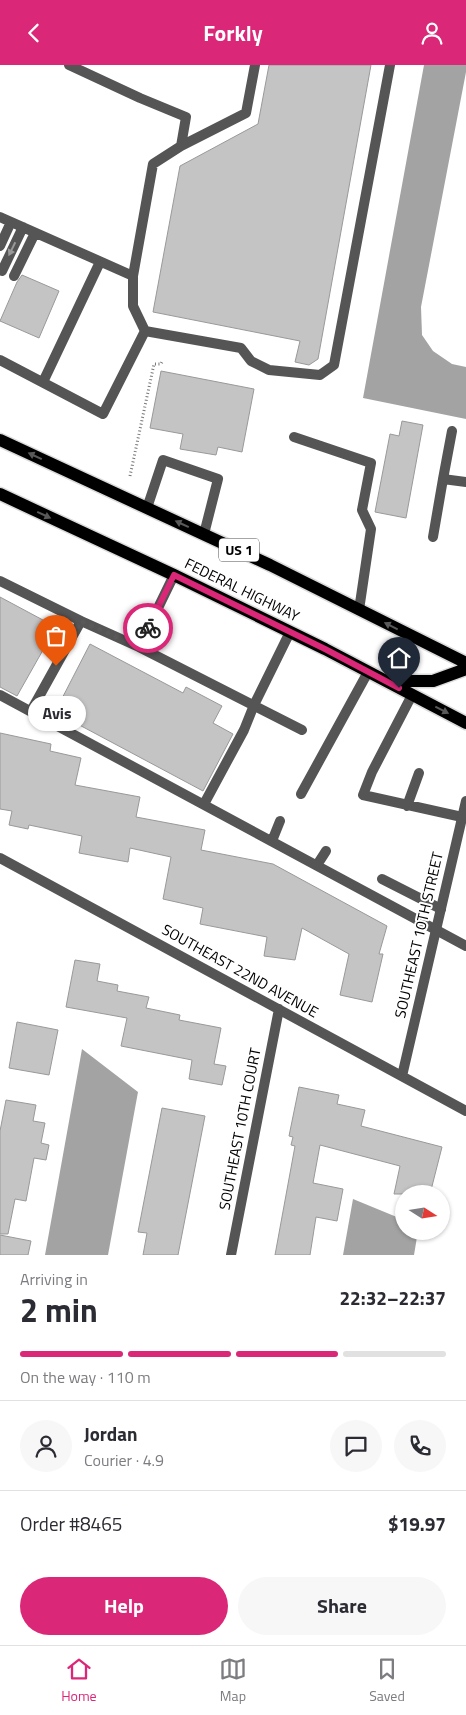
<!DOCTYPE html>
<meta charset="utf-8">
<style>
:root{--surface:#fff;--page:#f7f7f7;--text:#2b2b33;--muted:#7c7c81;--line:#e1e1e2;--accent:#db2777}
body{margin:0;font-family:"Titillium Web",sans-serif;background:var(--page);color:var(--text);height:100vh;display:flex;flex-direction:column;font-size:19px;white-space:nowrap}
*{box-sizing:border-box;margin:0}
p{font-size:16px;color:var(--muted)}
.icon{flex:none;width:28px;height:28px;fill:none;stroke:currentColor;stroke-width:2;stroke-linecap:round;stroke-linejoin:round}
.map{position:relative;height:1190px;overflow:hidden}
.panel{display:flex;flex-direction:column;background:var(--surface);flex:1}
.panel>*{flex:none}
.needle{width:32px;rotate:102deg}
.controls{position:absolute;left:395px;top:1120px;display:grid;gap:10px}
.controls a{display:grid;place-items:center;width:55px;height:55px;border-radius:50%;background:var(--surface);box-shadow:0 1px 4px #0004;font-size:25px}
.pin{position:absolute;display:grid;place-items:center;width:42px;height:42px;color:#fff;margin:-51px -21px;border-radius:50% 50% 50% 0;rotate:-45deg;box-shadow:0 0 5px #0007}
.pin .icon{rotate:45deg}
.courier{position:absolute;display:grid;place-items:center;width:50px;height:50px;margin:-25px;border:4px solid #db2777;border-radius:50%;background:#fff;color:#222;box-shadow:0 1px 6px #0007}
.bubble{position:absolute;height:35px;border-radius:18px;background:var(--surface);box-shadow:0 1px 4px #0004;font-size:16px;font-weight:700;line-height:35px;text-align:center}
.summary em{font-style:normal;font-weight:700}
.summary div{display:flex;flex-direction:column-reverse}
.summary{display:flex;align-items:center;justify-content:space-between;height:85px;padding:0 20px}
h1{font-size:32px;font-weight:700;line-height:38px}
.bar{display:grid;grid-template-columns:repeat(4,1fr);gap:8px 5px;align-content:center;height:60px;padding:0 20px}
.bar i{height:6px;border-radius:4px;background:var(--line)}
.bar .active{background:var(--accent)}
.bar p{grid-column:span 4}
.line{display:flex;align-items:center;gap:12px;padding:0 20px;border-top:1px solid var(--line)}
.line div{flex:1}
.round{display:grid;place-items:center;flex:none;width:52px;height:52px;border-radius:26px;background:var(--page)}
.cta{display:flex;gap:10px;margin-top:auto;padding:10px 20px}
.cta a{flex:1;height:58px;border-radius:30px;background:var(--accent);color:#fff;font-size:20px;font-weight:700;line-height:58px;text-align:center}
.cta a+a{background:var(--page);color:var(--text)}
header{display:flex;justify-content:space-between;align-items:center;height:65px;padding:0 20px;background:var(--accent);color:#fff;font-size:22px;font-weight:700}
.tabs{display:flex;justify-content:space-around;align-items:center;height:70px;border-top:1px solid var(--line);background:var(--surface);font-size:14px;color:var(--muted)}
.tabs a{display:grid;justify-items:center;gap:2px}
.tabs .active{color:var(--accent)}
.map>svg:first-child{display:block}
</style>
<header><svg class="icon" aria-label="back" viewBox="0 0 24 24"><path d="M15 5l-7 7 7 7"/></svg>Forkly<svg class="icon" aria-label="person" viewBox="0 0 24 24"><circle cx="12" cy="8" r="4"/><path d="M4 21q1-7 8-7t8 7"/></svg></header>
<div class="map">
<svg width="466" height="1190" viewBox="0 0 466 1190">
<rect width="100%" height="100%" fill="#fff"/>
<path fill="#a3a3a3" d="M424,0h42v7l-45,235 1,28 11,16 19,13 14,3v52l-103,-21z
M82,984l56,43 -30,163h-63z
M353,1134l51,21v11h14l-4,24h-71z"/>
<path fill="#c4c4c4" stroke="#999" d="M269,0h102l-53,294 -9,6 -14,-3 5,-21 -147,-29 27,-146 78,-42z
M22,210l37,16 -20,47 -39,-17 17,-39z
M161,306l93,18 -12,63 -24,-5 -2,8 -36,-6 3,-15 -33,-6z
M402,356l21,4 -17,93 -31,-6 15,-78 9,2z
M0,532l56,30 -39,69 -17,-9z
M90,579l93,49 3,-6 36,19 -9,17 20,11 -30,57 -148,-79z
M0,668l51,11 -1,7 31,7 -6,27 65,12 -4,20 69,13 -4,20 72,14 114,62 -8,28h4l-11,48 -32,-7 9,-41 -47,-26 -7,32 -31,-4 3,-19 -67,-13 3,-16 -40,-9 8,-42 -41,-9 -2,14 -49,-9 3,-17 -53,-11 -1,4 -19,-4 3,-14 -12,-2z
M75,895l25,4 -3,17 21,4 -1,6 32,6 -3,11 34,7 -1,5 42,8 -7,36 12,2 -4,19 -33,-6 3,-19 -71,-14 6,-28 -61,-11z
M17,957l41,8 -9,45 -40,-7z
M299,1022l40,8 -2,9 28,6 -4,16 81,21 -12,47h-36l6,-28 -80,-21 -7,38 30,6 -6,32 -21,-4 -6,38h-35l20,-109 -4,-1 2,-8 -4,-1z
M6,1035l30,5 -3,16 12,2 -4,20 8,2 -3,15 -12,-2 -8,43 -11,-2 -7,35h-8v-103z
M162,1043l43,8 -27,139h-35l4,-22 -9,-1z
M0,1170l31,6 -3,14h-28z"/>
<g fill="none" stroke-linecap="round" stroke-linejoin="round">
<defs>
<path id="primary" d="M0,375l270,125 196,98
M0,429l174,81 151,74 141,74
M389,616h44l33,-12"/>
</defs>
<use href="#primary" stroke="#dbdbdb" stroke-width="15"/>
<path stroke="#777" stroke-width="3" stroke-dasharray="1 2.5" stroke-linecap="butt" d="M130,411l24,-112h7l2,-4"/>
<path stroke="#555" stroke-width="10" d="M69,0l71,33 46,19 -5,29
M255,0l-9,48 -65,33 -28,18 -20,112v30l12,25 96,17 10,13 18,9 51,5 14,-10 56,-300
M0,152l133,59
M0,181l11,-24
M2,206l21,-44
M14,211l21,-43
M0,295l103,54 42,-83
M43,317l57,-120
M294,372l77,26 -9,47 9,19 -12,81
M443,414l9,-48
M147,443l16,-48 55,19 -14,55
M433,472l10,-58 23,3
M0,516l81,40 -50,90
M81,556l58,26 163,83
M139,582l35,-72
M0,630l466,251
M412,630l-40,77 -9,23 99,22
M301,729l67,-122
M204,739l40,-74 10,-25 36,-73
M407,741l12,-33
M272,776l8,-20
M317,800l9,-14
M382,814l59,30"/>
<path stroke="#555" stroke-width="10" d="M0,793l466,253
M402,1011l64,-275
M231,1190l48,-246"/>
<use href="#primary" stroke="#000" stroke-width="12"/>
</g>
<defs><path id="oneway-solid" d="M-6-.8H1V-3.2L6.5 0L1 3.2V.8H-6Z" transform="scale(1.25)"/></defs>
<use fill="#999" href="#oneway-solid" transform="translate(12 184) rotate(116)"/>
<g fill="#595959">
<use href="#oneway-solid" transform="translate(35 391) rotate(-155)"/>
<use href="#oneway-solid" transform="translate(44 450) rotate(25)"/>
<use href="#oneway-solid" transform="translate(182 459) rotate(-155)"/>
<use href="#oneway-solid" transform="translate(391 561) rotate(-153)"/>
<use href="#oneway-solid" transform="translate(442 645) rotate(27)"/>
</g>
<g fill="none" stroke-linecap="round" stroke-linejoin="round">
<path stroke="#595959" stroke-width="5" stroke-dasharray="0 9" d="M56,601l25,-45 58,26 9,-19"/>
<path stroke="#db2777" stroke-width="6" d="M148,563l26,-53 151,74 74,39"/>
</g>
<g text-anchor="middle" stroke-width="4" stroke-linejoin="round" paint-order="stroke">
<rect fill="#fff" stroke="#4c4c4c" stroke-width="1" x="219" y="473.5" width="40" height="23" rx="4"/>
<g font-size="14" font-weight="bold" fill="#000">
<text x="239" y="490">US 1</text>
</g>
<g font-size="15" fill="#000" stroke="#fff">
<text transform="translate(242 525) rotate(26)" y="5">FEDERAL HIGHWAY</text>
<text transform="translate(419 870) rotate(-77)" y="5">SOUTHEAST 10TH STREET</text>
<text transform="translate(240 906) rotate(29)" y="5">SOUTHEAST 22ND AVENUE</text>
<text transform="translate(240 1064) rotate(-79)" y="5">SOUTHEAST 10TH COURT</text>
</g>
</g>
</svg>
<div class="controls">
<a><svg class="needle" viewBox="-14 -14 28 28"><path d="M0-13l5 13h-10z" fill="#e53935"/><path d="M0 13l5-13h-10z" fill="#7c7c81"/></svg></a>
</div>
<div class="pin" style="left:56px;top:601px;background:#ea580c"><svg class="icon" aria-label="bag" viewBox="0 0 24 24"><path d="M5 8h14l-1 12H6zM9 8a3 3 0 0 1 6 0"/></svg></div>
<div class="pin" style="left:399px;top:623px;background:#1f2937"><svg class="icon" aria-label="home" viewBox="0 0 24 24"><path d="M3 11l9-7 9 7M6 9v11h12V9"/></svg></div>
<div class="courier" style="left:148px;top:563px"><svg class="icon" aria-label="bike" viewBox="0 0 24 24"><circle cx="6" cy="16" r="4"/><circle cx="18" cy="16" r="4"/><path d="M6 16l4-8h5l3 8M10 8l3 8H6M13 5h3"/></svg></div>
<div class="bubble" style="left:28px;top:631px;width:58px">Avis</div>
</div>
<section class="panel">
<div class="summary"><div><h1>2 min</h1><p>Arriving in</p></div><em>22:32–22:37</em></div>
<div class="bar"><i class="active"></i><i class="active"></i><i class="active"></i><i></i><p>On the way · 110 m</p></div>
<div class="line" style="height:90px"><a class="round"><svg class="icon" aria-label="person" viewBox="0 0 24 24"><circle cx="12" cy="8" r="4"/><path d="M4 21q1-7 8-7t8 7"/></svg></a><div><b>Jordan</b><p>Courier · 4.9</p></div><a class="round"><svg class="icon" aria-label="chat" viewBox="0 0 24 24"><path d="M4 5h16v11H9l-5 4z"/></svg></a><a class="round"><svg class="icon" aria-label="phone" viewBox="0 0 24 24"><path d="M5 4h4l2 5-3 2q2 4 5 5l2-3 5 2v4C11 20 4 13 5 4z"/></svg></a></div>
<div class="line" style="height:65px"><div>Order #8465</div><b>$19.97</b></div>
<div class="cta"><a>Help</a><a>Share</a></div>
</section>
<nav class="tabs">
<a class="active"><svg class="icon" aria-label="home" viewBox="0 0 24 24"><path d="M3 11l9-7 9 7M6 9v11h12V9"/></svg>Home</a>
<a><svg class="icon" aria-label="map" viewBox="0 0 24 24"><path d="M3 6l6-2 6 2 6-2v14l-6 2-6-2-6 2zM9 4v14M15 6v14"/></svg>Map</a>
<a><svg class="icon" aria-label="saved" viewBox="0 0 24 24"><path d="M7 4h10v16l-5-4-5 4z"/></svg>Saved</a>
</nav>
